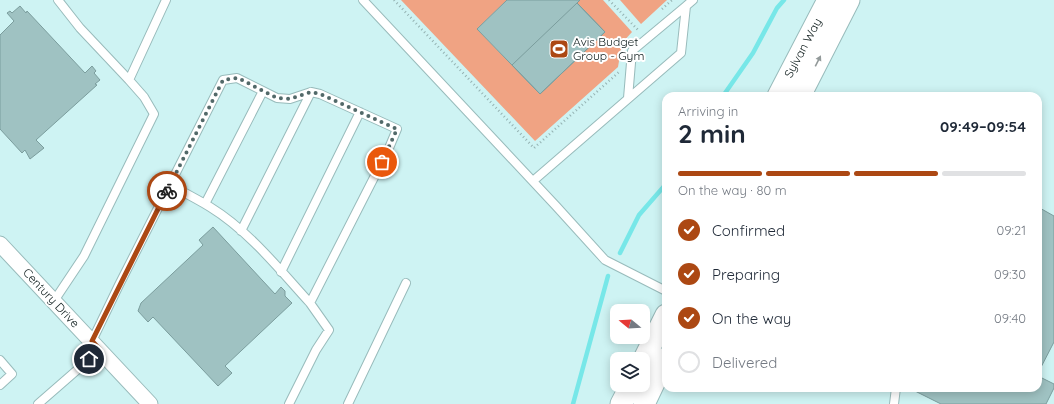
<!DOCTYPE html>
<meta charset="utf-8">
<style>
:root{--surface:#fff;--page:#f2f2f3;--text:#1f2937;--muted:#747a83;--line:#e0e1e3;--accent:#ac4813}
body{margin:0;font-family:Quicksand,sans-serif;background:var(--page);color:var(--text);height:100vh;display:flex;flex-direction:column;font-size:15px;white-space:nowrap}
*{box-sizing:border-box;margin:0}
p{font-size:13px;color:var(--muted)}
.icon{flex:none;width:22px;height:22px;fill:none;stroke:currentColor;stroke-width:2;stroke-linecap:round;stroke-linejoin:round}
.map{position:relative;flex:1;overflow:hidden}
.panel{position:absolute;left:662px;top:92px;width:380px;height:300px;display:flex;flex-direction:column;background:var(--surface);border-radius:12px;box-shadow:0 2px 10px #0003}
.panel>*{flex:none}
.needle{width:26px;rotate:288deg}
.fabs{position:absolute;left:610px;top:304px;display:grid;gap:8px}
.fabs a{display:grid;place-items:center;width:40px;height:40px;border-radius:8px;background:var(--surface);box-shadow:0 2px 10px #0003;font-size:20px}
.pin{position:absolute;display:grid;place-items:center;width:34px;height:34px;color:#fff;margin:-17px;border:2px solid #fff;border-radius:50%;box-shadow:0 1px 4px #0007}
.courier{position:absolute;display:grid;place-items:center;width:40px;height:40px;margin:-20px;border:3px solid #ac4813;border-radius:50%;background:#fff;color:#222;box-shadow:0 1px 5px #0007}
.head em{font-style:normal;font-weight:700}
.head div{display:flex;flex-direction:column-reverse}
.head{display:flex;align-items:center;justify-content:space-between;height:68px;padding:0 16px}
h1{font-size:26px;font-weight:700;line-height:30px}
.bar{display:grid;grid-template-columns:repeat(4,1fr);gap:6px 4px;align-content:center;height:48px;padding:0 16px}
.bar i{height:5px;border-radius:3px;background:var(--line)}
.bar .active{background:var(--accent)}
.bar p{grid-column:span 4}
ol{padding:0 16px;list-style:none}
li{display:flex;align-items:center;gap:12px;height:44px}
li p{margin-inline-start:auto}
li .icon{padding:4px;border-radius:50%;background:var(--accent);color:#fff;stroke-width:4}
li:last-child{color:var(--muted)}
li i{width:22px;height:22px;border:2px solid var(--line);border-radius:50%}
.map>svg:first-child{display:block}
</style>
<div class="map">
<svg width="1054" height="404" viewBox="0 0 1054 404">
<rect width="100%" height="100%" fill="#cef3f3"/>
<path fill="#f0a383" d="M401,0h106l-30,29 63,65 65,-62 -28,-29 3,-3h23l29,32 -10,11 -4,24 -83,74z
M620,0h47l-26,24z"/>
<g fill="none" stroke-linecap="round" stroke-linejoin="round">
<path stroke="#77e7e8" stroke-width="4.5" d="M723,96l30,-43 24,-45 7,-8
M620,253l19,-38 27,-31
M573,404l35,-128"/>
</g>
<path fill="#9fc2c2" stroke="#7b9d9d" d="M507,0h73l-3,3 28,29 -65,62 -63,-65z
M577,3l28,29 -65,62 -28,-29z
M20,6l6,7 1,-2 58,62 7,-7 4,5 -2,2 6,7 -5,4 2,1 -61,55 8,8 -14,11 -5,-9 -3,3 -22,-24v-94l14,-14 -7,-8 3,-2 2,2z
M1038,207l16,9v126l-16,31z
M213,227l62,67 6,-7 4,4v5l7,7 -67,63 7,7 -14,13 -65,-69 -5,5 -10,-11 3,-8 62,-58 -4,-5z
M1038,376l16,8v4l-8,16h-105l-32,-16h129z"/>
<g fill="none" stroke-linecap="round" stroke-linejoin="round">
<defs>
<path id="lane" d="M58,0l22,28 49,52
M363,0l193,206 49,54 61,31
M628,98l4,-47 54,-45
M533,181l148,-128 5,-47 7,-6
M170,185c13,7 27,14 40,22 39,24 69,62 100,96
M205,204l58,-113
M241,231l70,-139
M281,272l79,-160
M54,301l30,-45 70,-142 -10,-17 -15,-17 37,-80
M92,341l27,-56 104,-205 14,-2 40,20 13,1 21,-7 9,2 77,35 -8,19 -79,155 19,27 -13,20 -27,54
M0,360l12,14 -12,11
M38,404l62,-54
M348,404l58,-121
M894,404l2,-16"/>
<path id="street" d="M0,244l150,160"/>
<path id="secondary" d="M778,96l50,-96
M800,96l49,-96
M643,361l23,-46
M621,404l10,-19
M644,404l22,-46"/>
</defs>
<use href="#lane" stroke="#98bbbb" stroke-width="10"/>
<use href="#street" stroke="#98bbbb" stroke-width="17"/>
<use href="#secondary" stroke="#98bbbb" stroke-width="23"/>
<path stroke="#94b2b2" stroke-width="2.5" stroke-dasharray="1 3" stroke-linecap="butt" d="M394,0l140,148 85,-76
M609,0l30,31
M662,9l10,-9"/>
<use href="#lane" stroke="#fff" stroke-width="8"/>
<use href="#street" stroke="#fff" stroke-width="15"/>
<use href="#secondary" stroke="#fff" stroke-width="21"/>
</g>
<defs><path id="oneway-solid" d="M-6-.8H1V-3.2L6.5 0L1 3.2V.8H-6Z"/></defs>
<use fill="#939a9a" href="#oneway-solid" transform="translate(818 61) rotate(-63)"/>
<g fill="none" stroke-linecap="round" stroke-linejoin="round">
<path stroke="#526969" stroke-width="4" stroke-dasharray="0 7.2" d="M167,191l56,-111 15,-2 39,20 13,1 21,-7 9,2 77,35 -15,33"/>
<path stroke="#ac4813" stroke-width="5" d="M89,359l11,-9 -8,-9 75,-150"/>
</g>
<defs>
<symbol id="stadium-square" viewBox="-11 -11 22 22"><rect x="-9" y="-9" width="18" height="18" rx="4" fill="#ac4813" stroke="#fff"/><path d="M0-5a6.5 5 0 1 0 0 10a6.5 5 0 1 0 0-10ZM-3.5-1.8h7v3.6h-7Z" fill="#fff"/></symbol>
</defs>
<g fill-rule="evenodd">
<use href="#stadium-square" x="548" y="38" width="22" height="22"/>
</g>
<g text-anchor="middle" stroke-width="4" stroke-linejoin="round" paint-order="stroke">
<g font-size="12" fill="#101e1e" stroke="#fff" text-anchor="start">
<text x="573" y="46">Avis Budget<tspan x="573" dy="14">Group - Gym</tspan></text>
</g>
<g font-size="12" fill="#101e1e" stroke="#fff">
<text transform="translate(803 48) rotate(-62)" y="4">Sylvan Way</text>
<text transform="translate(51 298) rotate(47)" y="4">Century Drive</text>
</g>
</g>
</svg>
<div class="fabs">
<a><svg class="needle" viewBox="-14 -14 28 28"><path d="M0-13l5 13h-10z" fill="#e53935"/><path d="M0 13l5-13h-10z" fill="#747a83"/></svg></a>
<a><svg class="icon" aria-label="layers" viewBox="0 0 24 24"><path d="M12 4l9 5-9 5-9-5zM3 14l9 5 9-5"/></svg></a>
</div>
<div class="pin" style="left:382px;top:162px;background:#ea580c"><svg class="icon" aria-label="bag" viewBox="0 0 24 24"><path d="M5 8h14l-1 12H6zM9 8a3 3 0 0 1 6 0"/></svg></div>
<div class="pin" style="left:89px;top:359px;background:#1f2937"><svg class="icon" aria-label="home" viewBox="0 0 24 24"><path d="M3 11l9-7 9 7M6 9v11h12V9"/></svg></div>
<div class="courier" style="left:167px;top:191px"><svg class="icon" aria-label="bike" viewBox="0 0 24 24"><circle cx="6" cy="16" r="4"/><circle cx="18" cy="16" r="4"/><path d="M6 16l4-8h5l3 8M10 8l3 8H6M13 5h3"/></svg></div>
<section class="panel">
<div class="head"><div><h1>2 min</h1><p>Arriving in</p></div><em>09:49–09:54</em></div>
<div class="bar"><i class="active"></i><i class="active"></i><i class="active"></i><i></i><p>On the way · 80 m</p></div>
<ol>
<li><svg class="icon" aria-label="check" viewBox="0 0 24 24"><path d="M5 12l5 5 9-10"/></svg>Confirmed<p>09:21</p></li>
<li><svg class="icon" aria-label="check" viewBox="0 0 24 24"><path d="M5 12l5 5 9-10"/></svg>Preparing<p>09:30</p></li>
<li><svg class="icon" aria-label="check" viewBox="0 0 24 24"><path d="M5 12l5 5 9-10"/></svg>On the way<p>09:40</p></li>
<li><i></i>Delivered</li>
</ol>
</section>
</div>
